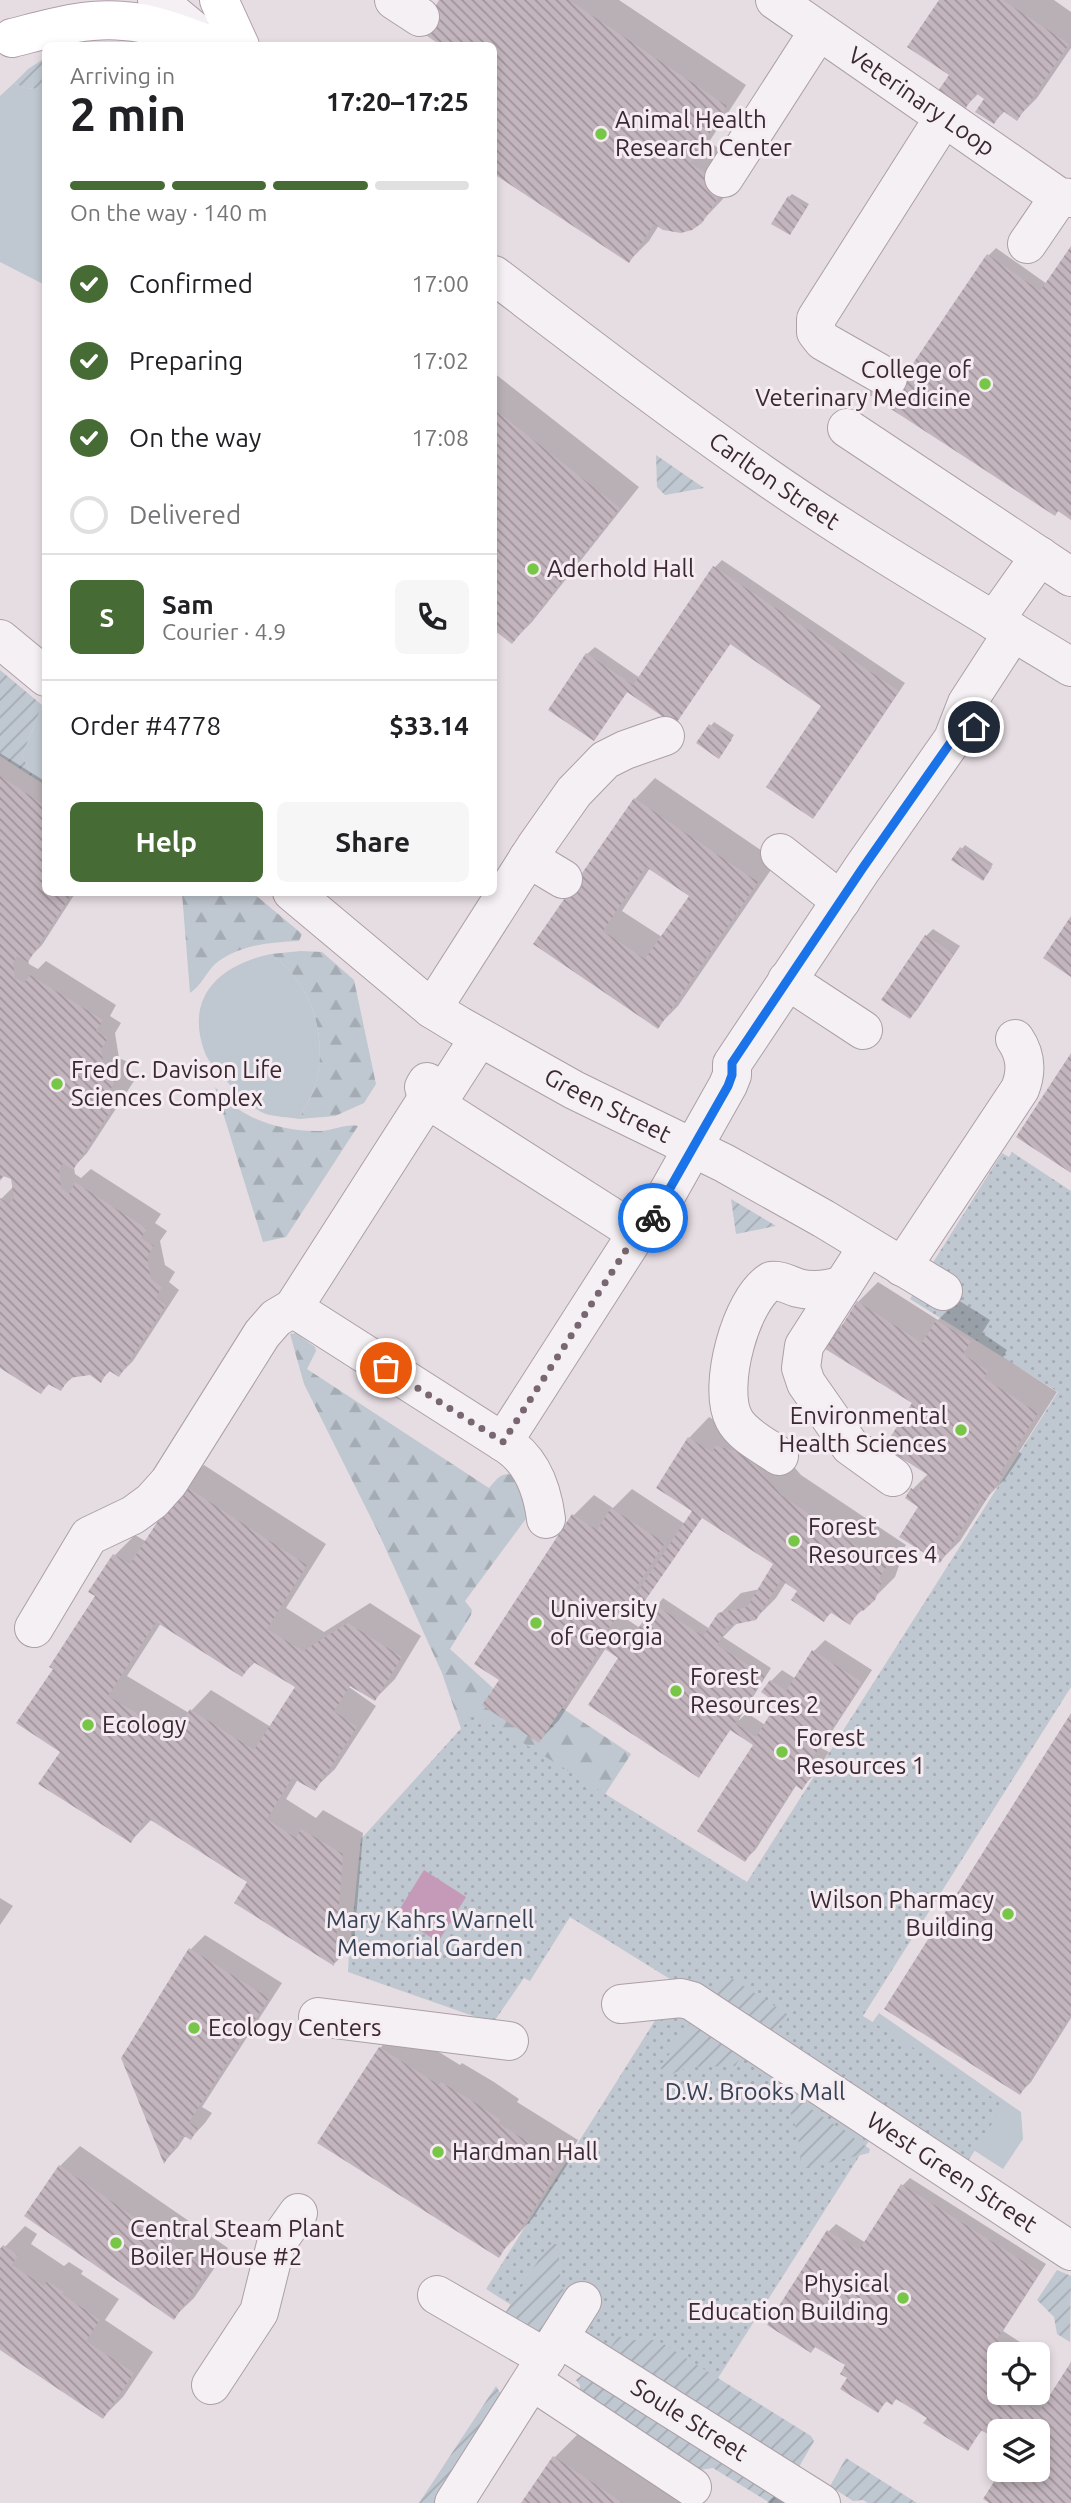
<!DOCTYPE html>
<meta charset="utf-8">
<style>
:root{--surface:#fff;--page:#f6f6f6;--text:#202124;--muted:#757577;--line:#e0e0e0;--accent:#476b34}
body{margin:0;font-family:Ubuntu,sans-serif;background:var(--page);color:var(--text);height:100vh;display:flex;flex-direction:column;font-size:26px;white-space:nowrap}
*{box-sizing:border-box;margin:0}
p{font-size:23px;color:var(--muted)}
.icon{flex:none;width:38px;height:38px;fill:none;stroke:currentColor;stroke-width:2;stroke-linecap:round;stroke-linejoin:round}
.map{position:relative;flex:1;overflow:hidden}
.panel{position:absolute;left:42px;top:42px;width:455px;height:854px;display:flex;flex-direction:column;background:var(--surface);border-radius:10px;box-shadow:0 4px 10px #0003}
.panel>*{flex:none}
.tools{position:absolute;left:987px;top:2342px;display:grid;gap:14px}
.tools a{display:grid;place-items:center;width:63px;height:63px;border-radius:10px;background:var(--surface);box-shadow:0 4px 10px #0003;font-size:35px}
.pin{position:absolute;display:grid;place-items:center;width:60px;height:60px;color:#fff;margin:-30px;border:4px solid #fff;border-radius:50%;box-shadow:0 2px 7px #0007}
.courier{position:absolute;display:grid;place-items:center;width:70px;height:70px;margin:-35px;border:5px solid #1a73e8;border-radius:50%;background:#fff;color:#222;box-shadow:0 2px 9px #0007}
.headline em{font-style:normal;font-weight:600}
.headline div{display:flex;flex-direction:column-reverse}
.headline{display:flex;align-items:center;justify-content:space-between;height:119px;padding:0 28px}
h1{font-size:46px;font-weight:600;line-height:52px}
.bar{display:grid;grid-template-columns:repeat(4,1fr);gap:10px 7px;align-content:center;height:84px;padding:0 28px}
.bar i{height:9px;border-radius:5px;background:var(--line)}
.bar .active{background:var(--accent)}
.bar p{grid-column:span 4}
.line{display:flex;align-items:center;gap:18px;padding:0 28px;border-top:2px solid var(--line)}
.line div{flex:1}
.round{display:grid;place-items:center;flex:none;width:74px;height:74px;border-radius:10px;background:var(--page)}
ol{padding:0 28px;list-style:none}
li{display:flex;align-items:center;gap:21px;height:77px}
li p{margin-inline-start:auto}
li .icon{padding:7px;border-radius:50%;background:var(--accent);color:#fff;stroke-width:4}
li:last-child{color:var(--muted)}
li i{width:38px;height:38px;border:4px solid var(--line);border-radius:50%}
.action{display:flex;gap:14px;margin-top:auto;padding:14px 28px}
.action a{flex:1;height:80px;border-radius:10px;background:var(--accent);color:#fff;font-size:28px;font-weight:600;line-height:80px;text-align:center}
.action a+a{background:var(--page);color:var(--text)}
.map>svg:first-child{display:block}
</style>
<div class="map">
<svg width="1071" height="2503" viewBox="0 0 1071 2503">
<defs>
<pattern id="forest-firs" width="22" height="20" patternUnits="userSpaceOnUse" patternTransform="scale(1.75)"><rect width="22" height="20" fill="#bfc7d0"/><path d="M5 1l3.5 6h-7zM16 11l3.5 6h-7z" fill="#a5abb3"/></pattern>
<pattern id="park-dots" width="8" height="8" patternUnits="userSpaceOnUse" patternTransform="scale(1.75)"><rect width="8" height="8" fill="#bfc7d0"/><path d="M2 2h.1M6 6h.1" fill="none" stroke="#a5abb3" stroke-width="1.8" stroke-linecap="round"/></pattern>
<pattern id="garden-furrows" width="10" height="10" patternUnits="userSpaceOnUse" patternTransform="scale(1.75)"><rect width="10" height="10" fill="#bfc7d0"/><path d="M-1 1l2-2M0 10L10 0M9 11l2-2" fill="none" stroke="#a5abb3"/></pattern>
<pattern id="building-back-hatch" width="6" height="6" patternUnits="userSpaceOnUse" patternTransform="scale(1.75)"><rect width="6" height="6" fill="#c3b5bd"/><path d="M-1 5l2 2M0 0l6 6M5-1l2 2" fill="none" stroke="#a0939a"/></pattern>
</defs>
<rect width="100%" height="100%" fill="#e6dde3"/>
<path fill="#bfc7d0" d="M14,83l11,5 16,1 4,6v190l-45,-23v-166z
M42,705l4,3 -1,77 -11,-7 -12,-22z
M271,954c39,28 56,78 46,125 -3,14 -12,28 -18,40 -11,-2 -23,-2 -33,-5 -16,-6 -30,-22 -41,-35 -6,-8 -17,-17 -20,-26 -21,-56 14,-88 66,-99z
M879,2013l142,99 2,27 -20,30 -161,-104z"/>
<path fill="url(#forest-firs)" d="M182,893h71l49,41 -3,7c-28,1 -61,4 -84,23 -9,9 -14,22 -25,29z
M301,951l21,1 32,28 22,104 -12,19 -29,13 -36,3c6,-12 15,-26 18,-40 10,-47 -7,-97 -46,-125z
M215,1087c7,7 15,16 23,22 23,16 56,23 83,22 14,-1 23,-7 37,-5l-72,111 -23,5z
M296,1333l19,14 1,4 -9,18 182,119c9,-10 11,-16 26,-13l13,41 -63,85 7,9 -1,5 -21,34 43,39 -10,17 56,37 23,-34 69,46 -42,65 -121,-70 -26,-76 -63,-139 -75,-150 -14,-50z"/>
<path fill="url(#park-dots)" d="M1012,1152l59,39v496l-208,329 141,89 -50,78 -80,-50 -182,286 -206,-130 192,-305 -108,-67 -40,64 -6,-3 -31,45 -145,-51 1,-19 -6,-4 8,-13 10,-97 114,-126 272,169 311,-490 -148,-93 92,-146 7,4z"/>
<path fill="url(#garden-furrows)" d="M45,58v37l-5,-6 -15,-1 -11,-5 14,-14z
M656,455l48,33 -39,7 -8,-8z
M0,670l42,35 -20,51 12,22 -34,-22z
M731,1199l45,27 -40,8z
M725,1974l62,40v6l-13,10 -10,2 -59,-29z
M692,2020l51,33 -8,13 -46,1 -20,8 -9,-7z
M786,2092l84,57 -1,4 -68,16c-1,-27 -4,-49 -19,-71z
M553,2243l5,2 3,41 6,9 -21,36h-19l-25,-13 44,-70z
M1057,2270l14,6 -1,66 -13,-8 -3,-17 -17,-17z
M618,2336l11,4h28l154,96 3,5 -15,26 -192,-113z
M582,2375l208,128h-20l-57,-35 -13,2 -120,-75v-10l-4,-5z
M496,2386l8,13 -66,104h-19z
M846,2458l71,45h-49l-5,-3 -10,1 -23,-15z"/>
<path fill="#c59ab8" d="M424,1870l42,27 -28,45 -42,-27z"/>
<path fill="#0003" fill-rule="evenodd" d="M441,0h178l127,85 -37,57 36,23 -23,35 -21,22 -42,3 -10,16 -20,20 -135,-89v-126z
M941,0h113l17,12v36l-34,50 -20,20 -12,-7 -11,11 -8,-24 -7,-5 -14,14 -14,-33z
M792,194l17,10 -16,26 -4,-33z
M996,248l51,36 24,-35v269l-169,-135 87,-128z
M494,373l145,114 -107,135 -20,20 -18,-15z
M722,560l183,123 -85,126 -7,7 10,-111 -92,-62 -56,80 -47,-32 -34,48 -7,-85 8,-7 45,31 75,-111z
M714,722l20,13 -12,19 -24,-11z
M0,753l46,29v110h30l-34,53 -14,14 1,5 9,5 8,-8 70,44 -6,11 11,7 -6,10 4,25 11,5 -6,12 10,6 -47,72 -13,14 1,7 6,4 10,-9 70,45 -6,9 12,8 -7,10 5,24 10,7 -6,10 10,8 -46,71 -14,14 -8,-5 -10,10 -10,-7 -17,3 -14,13 -10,-6 -9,9 -41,-27v-165l14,-14 -1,-8 -8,-3 -5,5z
M655,778l122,83 -99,145 -20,20 -122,-83 99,-144zM650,868l41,27 -29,42 -40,-26z
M965,845l28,19 -8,11 -31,-16z
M933,929l27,17 -43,64 -7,7 16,-81z
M878,1282l60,38 20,-20 32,20 -8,13 25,17 -4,7 54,35 -38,60 3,2 -17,25 -15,15 -30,47 -20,20 -27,-72 16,-16 -15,-70 -82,-68 16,-16 10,-17z
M709,1417l23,14 40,10 29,34 105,70 -8,12 3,3 -6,17 -45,45 -18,-10 -8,8 -25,-30 -13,-8 -10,16 -20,20 -18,4 -15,15 48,31 -33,53 9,-8 18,12 15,-23 -9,-21 11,-11 14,9 18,-28 11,-11 47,30 -51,78 8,4 -16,24 -11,11 -5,-3 -41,65 -11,11 10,-116 -24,-15 -33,47 -73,-124 -19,-4 -47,72 -20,21 -38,-61 72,-164 21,-21 19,13 19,-19 53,35 8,-12 -4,-74zM702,1516l73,48 -15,25 -19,4 -21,21 -10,15 -47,-31 -23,30 -18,-12 12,-18z
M204,1465l122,79 -40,64 38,24 46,-29 51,33 -26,43 -20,20 -25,-15 -1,3 27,19 -41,63 -21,20 -16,-10 -12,20 30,19 7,-8 40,23 -9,111 -20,20 -85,-82 -97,-63 -21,22 -69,-90 -7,-83 42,-73 -6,-4 24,-36 20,-20 12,7 37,-57zM161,1623l81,52 14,-14 41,26 -26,40 -60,-37 -22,23 -62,-37z
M1071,1716v302l-40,64 -11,11z
M0,1898l13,8 -13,19z
M205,1935l77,48 -80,124 10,6 -7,10 -14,15 -5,-3 -8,12 -13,14 26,-212z
M400,2028l60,37 2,-2 32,19 25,17 -2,3 61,38 -12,20 3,2 -36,56 -35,38 -118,-208z
M80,2146l148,102 -34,50 -21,20 -147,-102 34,-50z
M910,2178l136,86 -43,67 31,20 -2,3h-33v38h13l19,12 5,-5 10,6 25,-39v137h-79l46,-34v-38h-39v8l-16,-10 -16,20 -38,-31 -32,-20 -5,5 -4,-3 -10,10 -29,-33 -20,-146 7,-7 30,19 37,-58z
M25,2226l12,8 -6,10 33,22 5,-4 14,9 -2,3 38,25 -14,21 48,32 -30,45 -20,20 -103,-69v-96z
M581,2431l113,66 8,6h-178l31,-46z
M788,2482v21h-21z"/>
<path fill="url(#building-back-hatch)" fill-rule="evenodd" d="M439,0h130l158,106 -37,57 36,23 -24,37 -10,7 -11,3 -18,-3 -9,-6 -25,39 -135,-89v-128h-52l-21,-14z
M939,0h64l66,44 -52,77 -14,-10 -9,13 -19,-12 9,-13 -8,-6 -11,16 -27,-18 11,-16 -42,-28z
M788,196l19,11 -17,28 -19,-11z
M1071,246v274l-13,-9 -3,5 -187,-122 11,-15 16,11 92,-136 53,37z
M494,409l126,99 -108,136 -18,-14z
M713,566l186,125 -86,128 -47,-32 55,-81 -91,-62 -55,81 -48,-33 -33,49 -46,-31 38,-57 47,32z
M709,724l23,15 -13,20 -23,-16z
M0,776l46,30v86h27l-45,70 -11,-6 -4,7 2,15 9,5 6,-8 73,45 -7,11 12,7 -7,11 4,23 12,6 -7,12 10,6 -47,74 -10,-7 -4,7 2,18 8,6 6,-12 72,47 -6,9 13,8 -7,11 4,22 11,8 -6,11 10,7 -47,72 -11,-7 -7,13 -11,-8 -21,3 -8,13 -13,-7 -7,10 -41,-26v-170l9,6 5,-6 -3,-19 -8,-3 -3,5z
M634,798l124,84 -100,147 -125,-85zM646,867l43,29 -44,63 -42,-28z
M960,847l32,20 -9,14 -32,-21z
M1071,916v61l-28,-19z
M925,935l29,19 -44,65 -29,-19z
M1071,1053v120l-55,-36z
M857,1301l65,42 14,-23 35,21 -8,13 25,17 -4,7 54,35 -38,60 3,2 -18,26 -4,-2 -41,64 -41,-26 19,-30 -13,-9 6,-10 6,4 11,-17 -44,-28 28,-44 -90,-56 9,-13 4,3z
M688,1437l24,15 4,-6 23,6 13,9 29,34 106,71 -8,12 3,3 -7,19 -12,11 -4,-1 -9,15 -20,-13 -6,10 -33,-22 6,-9 -16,-11 -25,40 -29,6 -3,4 2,1 -9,14 48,31 -30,47 21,14 21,-34 -16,-11 9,-12 16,11 26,-41 50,32 -50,77 7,5 -17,26 -7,-5 -50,77 -48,-31 56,-86 -23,-15 -31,48 -111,-73 30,-47 -16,-11 -63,96 -57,-38 17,-25 -25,-16 98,-150 25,16 14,-22 54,35 -30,46 3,2 54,-80 -36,-23zM702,1518l71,46 -26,43 -29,6 -15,23 -49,-32 -30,46 -21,-13 27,-40 12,8z
M182,1484l125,81 -40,64 36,22 45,-28 54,34 -27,44 -25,-15 -16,25 23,16 -42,64 -23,-13 -25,41 29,19 5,-9 42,25 -9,112 -100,-63 13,-21 -101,-65 -15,26 -93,-59 22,-32 -44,-29 37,-54 -4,-2 46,-71 -7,-4 25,-38 17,10zM156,1622l86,55 11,-15 42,25 -41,63 -64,-41 -17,26 -65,-39z
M1071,1713v301l-51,81 -136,-86z
M189,1948l80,50 -80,124 9,6 -7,12 -9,-5 -18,29 -43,-106z
M379,2047l60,38 2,-3 33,20 27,18 -3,3 61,38 -12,20 3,2 -37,58 -2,-2 -12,19 -182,-115z
M59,2165l150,104 -35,51 -150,-104z
M901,2184l139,88 -43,67 24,15h-22v38h7l-3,6 21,13 4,-6 11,7 32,-50v141h-82l-6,-4 19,-30h36v-38h-39v10l-18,-11 -13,21 -45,-28 4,-5 -31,-19 -4,6 -6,-4 -8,12 -38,-24 7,-11 -7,-4 5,-9 -30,-18 -4,6 -44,-28 60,-95 32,20z
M3,2245l15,10 -6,10 32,21 3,-5 17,11 -2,2 38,26 -14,21 48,32 -31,46 -103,-69v-101z
M553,2456l42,28 28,19h-102z"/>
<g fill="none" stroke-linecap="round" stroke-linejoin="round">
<defs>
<g id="minor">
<path d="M157,0l53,44"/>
<path d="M394,0l26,17"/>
<path id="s1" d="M775,0l284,197 12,1"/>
<path d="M724,178l94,-146"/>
<path d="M1027,244l32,-47"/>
<path id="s2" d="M494,275c88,67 176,135 267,198 100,70 206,131 310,194"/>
<path d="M888,378l-65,-37 -7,-9v-13l127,-200"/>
<path d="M847,428l224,149"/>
<path d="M994,621l46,-65"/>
<path d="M0,639l46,38"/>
<path d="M780,853l61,48"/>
<path d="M528,858l35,21"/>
<path id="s3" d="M292,892l140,117 28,17 114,64 150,73 100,56 119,72"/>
<path d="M787,980l76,50"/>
<path d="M432,1009l104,-163 38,-54 31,-32 20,-10 40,-14"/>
<path d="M479,1038l-36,56 -16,5 -134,209 210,134 134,-209 13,-9 78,-139 4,-10v-11l130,-195 91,-130 14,-36 46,-71"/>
<path d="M427,1082l-3,5 3,12 210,134"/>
<path d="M868,1246l-64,100 -3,22 5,15 44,63 43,31"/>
<path d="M902,1267l118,-178c7,-18 6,-34 -5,-50"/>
<path d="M503,1442c28,16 39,45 43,77"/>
<path d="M779,1456c-14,-10 -37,-21 -45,-37 -17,-32 7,-120 37,-138 11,-1 17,4 27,7 15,4 30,2 45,-3"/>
<path d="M34,1628l55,-92 44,-21 19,-14 17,-19 93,-148 14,-16 17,-10"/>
<path id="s4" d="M621,2004l60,-6 11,3 379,250"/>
<path d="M318,2017l191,24"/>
<path d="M437,2295l109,63"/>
<path id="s5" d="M559,2338l262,165"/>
<path d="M532,2381l160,106"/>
<path d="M211,2385l48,-73 17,-68 22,-31"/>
<path d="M454,2503l128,-202"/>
</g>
<path id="major" d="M219,0l21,46
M12,38c36,-9 74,-21 112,-17 30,2 59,14 88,25"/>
</defs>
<use href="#minor" stroke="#ac9fa7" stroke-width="40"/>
<use href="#major" stroke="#b19daa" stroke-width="40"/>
<use href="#minor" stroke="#f5f0f3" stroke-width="38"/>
<use href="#major" stroke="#fff" stroke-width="38"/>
</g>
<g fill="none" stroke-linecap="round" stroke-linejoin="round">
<path stroke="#786771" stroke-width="7" stroke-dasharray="0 12.6" d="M386,1368l117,74 134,-209 13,-9 3,-6"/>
<path stroke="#1a73e8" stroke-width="9" d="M653,1218l75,-132 4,-11v-12l130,-194 91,-130 21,-12"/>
</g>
<g fill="#77c648" stroke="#f4ecf1" stroke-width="2.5">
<circle cx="601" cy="134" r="7"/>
<circle cx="985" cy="384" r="7"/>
<circle cx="533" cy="569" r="7"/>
<circle cx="57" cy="1084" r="7"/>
<circle cx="961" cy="1430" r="7"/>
<circle cx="794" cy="1541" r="7"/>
<circle cx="536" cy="1623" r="7"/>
<circle cx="676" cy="1691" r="7"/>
<circle cx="88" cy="1725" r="7"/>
<circle cx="782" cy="1752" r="7"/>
<circle cx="1008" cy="1914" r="7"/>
<circle cx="194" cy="2028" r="7"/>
<circle cx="438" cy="2152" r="7"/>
<circle cx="116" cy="2243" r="7"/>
<circle cx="903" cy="2298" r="7"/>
</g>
<g text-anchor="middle" stroke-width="6" stroke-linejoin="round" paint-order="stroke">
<g font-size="24" fill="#3c2833" stroke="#f4ecf1">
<text dy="8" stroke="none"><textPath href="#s1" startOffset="178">Veterinary Loop</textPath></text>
<text dy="8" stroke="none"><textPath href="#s2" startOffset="348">Carlton Street</textPath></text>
<text dy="8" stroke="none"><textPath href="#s3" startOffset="383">Green Street</textPath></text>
<text dy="8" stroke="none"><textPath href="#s4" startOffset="383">West Green Street</textPath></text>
<text dy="8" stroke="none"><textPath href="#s5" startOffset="154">Soule Street</textPath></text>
</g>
<g font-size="24" fill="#3c2833" stroke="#f4ecf1" text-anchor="start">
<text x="615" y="128">Animal Health<tspan x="615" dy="28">Research Center</tspan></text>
<text x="971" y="378" text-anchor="end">College of<tspan x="971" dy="28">Veterinary Medicine</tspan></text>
<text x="547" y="577">Aderhold Hall</text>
<text x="71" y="1078">Fred C. Davison Life<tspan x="71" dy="28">Sciences Complex</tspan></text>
<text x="947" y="1424" text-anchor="end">Environmental<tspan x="947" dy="28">Health Sciences</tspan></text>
<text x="808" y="1535">Forest<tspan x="808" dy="28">Resources 4</tspan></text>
<text x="550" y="1617">University<tspan x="550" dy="28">of Georgia</tspan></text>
<text x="690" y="1685">Forest<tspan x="690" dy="28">Resources 2</tspan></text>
<text x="102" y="1733">Ecology</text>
<text x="796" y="1746">Forest<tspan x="796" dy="28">Resources 1</tspan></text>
<text x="994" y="1908" text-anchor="end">Wilson Pharmacy<tspan x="994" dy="28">Building</tspan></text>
<text x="208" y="2036">Ecology Centers</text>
<text x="452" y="2160">Hardman Hall</text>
<text x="130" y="2237">Central Steam Plant<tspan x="130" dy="28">Boiler House #2</tspan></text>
<text x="889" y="2292" text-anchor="end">Physical<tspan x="889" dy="28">Education Building</tspan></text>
</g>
<g font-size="24" fill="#364357" stroke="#f4ecf1">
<text x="430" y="1928">Mary Kahrs Warnell<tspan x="430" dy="28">Memorial Garden</tspan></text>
<text x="755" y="2100">D.W. Brooks Mall</text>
</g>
</g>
</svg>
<div class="tools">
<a><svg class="icon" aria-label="locate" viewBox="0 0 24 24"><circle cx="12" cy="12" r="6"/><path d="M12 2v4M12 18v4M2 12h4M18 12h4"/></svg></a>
<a><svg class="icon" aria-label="layers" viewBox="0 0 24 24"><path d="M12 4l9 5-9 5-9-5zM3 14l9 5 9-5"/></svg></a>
</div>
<div class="pin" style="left:386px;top:1368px;background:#ea580c"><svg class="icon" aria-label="bag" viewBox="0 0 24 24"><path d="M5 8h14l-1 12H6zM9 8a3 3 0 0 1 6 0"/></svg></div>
<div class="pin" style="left:974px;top:727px;background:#1f2937"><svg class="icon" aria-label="home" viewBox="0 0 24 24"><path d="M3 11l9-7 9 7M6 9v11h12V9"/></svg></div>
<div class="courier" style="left:653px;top:1218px"><svg class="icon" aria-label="bike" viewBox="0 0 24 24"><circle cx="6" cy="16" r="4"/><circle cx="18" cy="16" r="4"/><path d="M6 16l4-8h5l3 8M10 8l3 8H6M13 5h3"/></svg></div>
<section class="panel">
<div class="headline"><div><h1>2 min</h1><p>Arriving in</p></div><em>17:20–17:25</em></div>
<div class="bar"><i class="active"></i><i class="active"></i><i class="active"></i><i></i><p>On the way · 140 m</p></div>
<ol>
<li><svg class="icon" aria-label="check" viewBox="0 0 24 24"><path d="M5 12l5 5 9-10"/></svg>Confirmed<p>17:00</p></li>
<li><svg class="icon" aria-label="check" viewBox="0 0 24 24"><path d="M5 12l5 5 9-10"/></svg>Preparing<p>17:02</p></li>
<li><svg class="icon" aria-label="check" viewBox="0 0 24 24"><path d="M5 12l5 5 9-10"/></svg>On the way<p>17:08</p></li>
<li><i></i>Delivered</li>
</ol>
<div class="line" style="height:126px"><b class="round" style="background:var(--accent);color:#fff">S</b><div><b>Sam</b><p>Courier · 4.9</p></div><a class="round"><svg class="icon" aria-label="phone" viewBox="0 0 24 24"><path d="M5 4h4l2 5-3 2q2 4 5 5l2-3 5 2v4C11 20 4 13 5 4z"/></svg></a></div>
<div class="line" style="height:91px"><div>Order #4778</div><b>$33.14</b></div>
<div class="action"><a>Help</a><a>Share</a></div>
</section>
</div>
